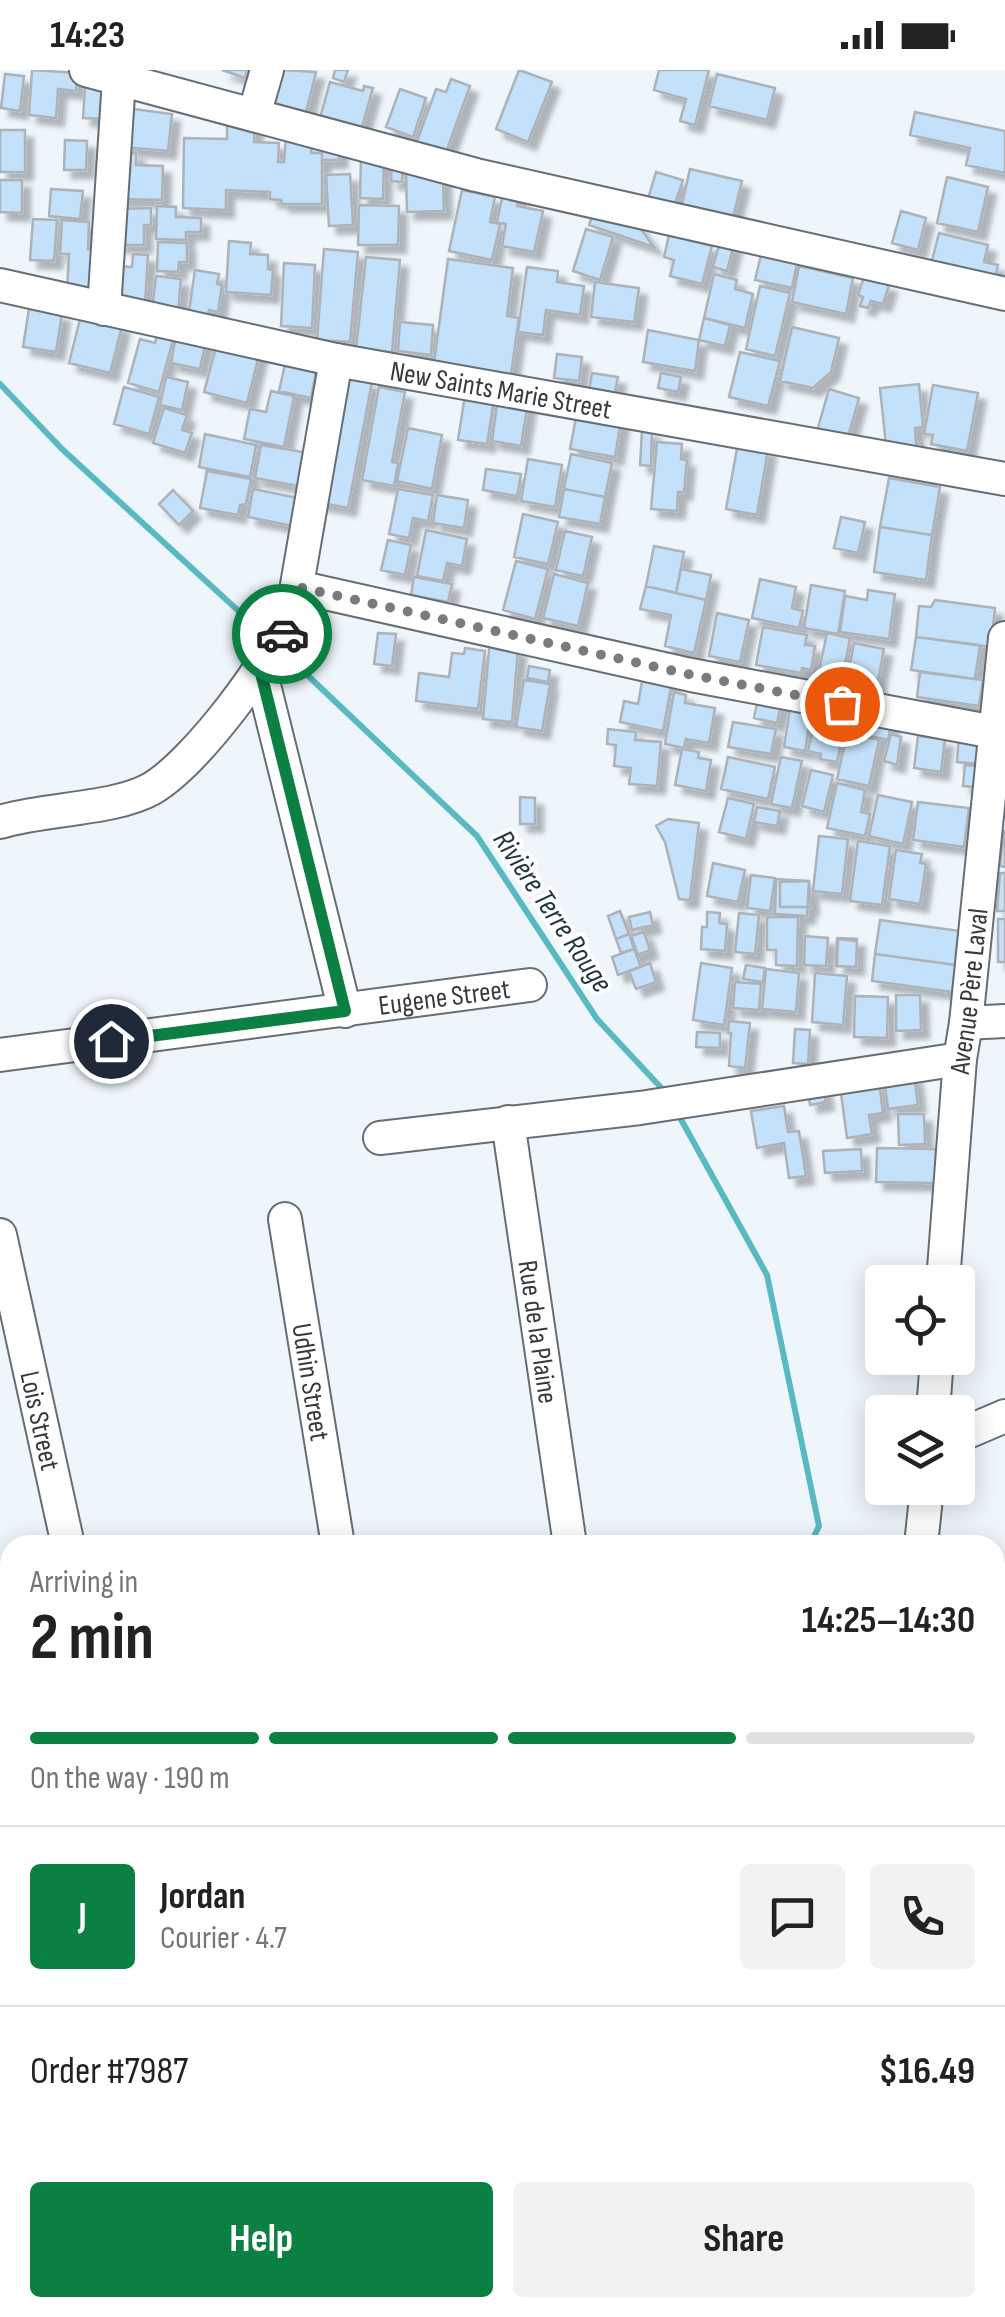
<!DOCTYPE html>
<meta charset="utf-8">
<style>
:root{--surface:#fff;--page:#f2f2f2;--text:#222;--muted:#767676;--line:#e0e0e0;--accent:#0b8043}
body{margin:0;font-family:"Sofia Sans Condensed",sans-serif;background:var(--page);color:var(--text);height:100vh;display:flex;flex-direction:column;font-size:38px;white-space:nowrap}
*{box-sizing:border-box;margin:0}
p{font-size:32px;color:var(--muted)}
.icon{flex:none;width:55px;height:55px;fill:none;stroke:currentColor;stroke-width:2;stroke-linecap:round;stroke-linejoin:round}
.map{position:relative;flex:1;overflow:hidden}
.panel{position:absolute;left:0px;top:1465px;width:1005px;height:782px;display:flex;flex-direction:column;background:var(--surface);border-radius:30px 30px 0 0;box-shadow:0 5px 25px #0003}
.panel>*{flex:none}
.tools{position:absolute;left:865px;top:1195px;display:grid;gap:20px}
.tools a{display:grid;place-items:center;width:110px;height:110px;border-radius:10px;background:var(--surface);box-shadow:0 5px 25px #0003;font-size:50px}
.pin{position:absolute;display:grid;place-items:center;width:85px;height:85px;color:#fff;margin:-42px;border:5px solid #fff;border-radius:50%;box-shadow:0 2px 10px #0007}
.courier{position:absolute;display:grid;place-items:center;width:100px;height:100px;margin:-50px;border:8px solid #0b8043;border-radius:50%;background:#fff;color:#222;box-shadow:0 2px 12px #0007}
.summary em{font-style:normal;font-weight:700}
.summary div{display:flex;flex-direction:column-reverse}
.summary{display:flex;align-items:center;justify-content:space-between;height:170px;padding:0 30px}
h1{font-size:65px;font-weight:700;line-height:75px}
.bar{display:grid;grid-template-columns:repeat(4,1fr);gap:15px 10px;align-content:center;height:120px;padding:0 30px}
.bar i{height:12px;border-radius:8px;background:var(--line)}
.bar .on{background:var(--accent)}
.bar p{grid-column:span 4}
.line{display:flex;align-items:center;gap:25px;padding:0 30px;border-top:2px solid var(--line)}
.line div{flex:1}
.round{display:grid;place-items:center;flex:none;width:105px;height:105px;border-radius:10px;background:var(--page)}
.button{display:flex;gap:20px;margin-top:auto;padding:20px 30px}
.button a{flex:1;height:115px;border-radius:10px;background:var(--accent);color:#fff;font-size:40px;font-weight:700;line-height:115px;text-align:center}
.button a+a{background:var(--page);color:var(--text)}
.status{display:flex;justify-content:space-between;align-items:center;height:70px;padding:0 50px;background:var(--surface);direction:ltr}
.status svg{height:28px;fill:currentColor}
.map>svg:first-child{display:block}
</style>
<div class="status"><b>14:23</b><svg viewBox="0 0 49 12"><path d="M0 12V9h3v3zM5 12V6h3v6zM10 12V3h3v9zM15 12V0h3v12zM26 1h20v11H26zM47 4h2v5h-2z"/></svg></div>
<div class="map">
<svg width="1005" height="2247" viewBox="0 0 1005 2247">
<defs>
<filter id="shadow"><feDropShadow dx="8" dy="8" stdDeviation="2.5" flood-color="#0004"/></filter>
</defs>
<rect width="100%" height="100%" fill="#eef6fc"/>
<g fill="none" stroke-linecap="round" stroke-linejoin="round">
<path stroke="#58b9c3" stroke-width="6" d="M0,314l62,65 206,189
M284,583l193,183 120,183 70,75
M678,1044l89,161 52,251 -9,19
M830,2247l2,-9"/>
</g>
<path fill="#c3e1fa" stroke="#acb2b8" stroke-width="2.5" filter="url(#shadow)" d="M32,0l45,3 -1,18 -18,-2 -2,29 -27,-3z
M222,0h25l-2,8z
M281,0l35,2 -10,40 -34,-9z
M335,0h13l-4,12 -11,-4z
M519,0l33,12 -24,60 -32,-13z
M659,0h50l-14,55 -15,-4 6,-22 -32,-9z
M5,4l19,2 -4,35 -19,-3z
M717,4l58,14 -8,32 -58,-14z
M451,9l19,7 -25,69 -29,-11 20,-55 10,3z
M330,12l33,9 1,-5 9,2 -12,42 -41,-12z
M85,16l26,2 -2,31 -26,-1z
M400,19l26,9 -13,39 -27,-10z
M126,38l46,6 -4,37 -46,-4z
M915,42l90,19v42l-39,-8 4,-17 -60,-13z
M227,46l28,4 -1,22 25,1 -1,19h6l2,-26 26,4 -1,13h11v51h-40l-1,-4 -11,-1v-7l-44,-2v20l-43,-2 1,-70 43,1z
M0,60h25v42h-25z
M65,70l22,1 -1,29h-22z
M312,70h28l-1,20h-17v-7h-11z
M120,83h16v12l27,1 -1,34 -43,-1z
M361,87l23,1 -1,41 -23,-1z
M392,89h11l-1,23 -11,-1z
M690,99l52,12 -9,36 -51,-13z
M656,102l27,8 -9,27 -26,-8z
M350,104l3,51 -24,1 -3,-51z
M406,104h37l1,37 -37,1z
M947,107l41,10 -10,45 -41,-9z
M0,110h22v33l-22,-1z
M51,119l32,2 -3,28 -31,-3z
M504,119l16,3 -3,14 26,5 -9,41 -32,-6 4,-22 -9,-2z
M462,120l33,7 -5,25 10,2 -8,36 -43,-9z
M359,135l40,1 -1,39h-40z
M157,136l19,1v10l25,1v14h-15v8l-30,-1z
M151,138v17h-7v20h-26v-36z
M595,138l40,13 19,26 -65,-22z
M901,141l25,7 -8,32 -26,-7z
M33,149l24,1 -3,41 -24,-1z
M62,150l27,2 -1,27 10,1 -2,41 -29,-1 2,-36h-9z
M586,159l27,8 -13,43 -27,-9z
M939,163l49,12 -4,17 14,3 -5,23 -64,-16z
M669,165l43,11 -10,38 -32,-8 4,-16 -10,-3z
M229,171l22,2 -1,11 18,1v14l5,1 -2,25 -45,-3z
M720,171l14,3 -7,27 -14,-4z
M158,172l29,1v19h-8l-1,10 -21,-1z
M324,179l34,3 -8,90 -33,-2z
M133,184l15,1 -3,49 -32,-2 1,-36 18,1z
M761,185l36,8 -5,25 -37,-8z
M366,187l34,3 -8,92 -36,-3z
M448,189l65,9 -6,48 12,2 -8,56 -77,-11z
M284,193l31,2 -3,63 -31,-2z
M799,196l54,12 -7,36 -54,-12z
M527,197l31,4 -1,11 27,4 -4,29 -34,-5 -3,25 -25,-3z
M195,200l24,4 -2,10 5,1 -4,27 -9,-2 -2,11 -19,-3z
M714,204l23,6 -2,9 18,5 -8,34 -41,-10z
M156,206l25,3 -3,33 -26,-2z
M864,207l25,8 -6,19 -12,-3 -3,7 -8,-2 3,-9 -5,-2z
M595,212l44,6 -5,34 -43,-5z
M760,216l30,7 -15,63 -29,-7z
M29,239l33,5 -6,38 -33,-5z
M81,245l41,11 -12,47 -41,-10z
M704,248l26,7 -5,21 -26,-6z
M400,252l33,3 -2,30 -33,-4z
M792,257l47,11 -8,34 -18,16 -33,-7z
M159,258l16,4 -16,60 -31,-9 12,-44 15,4z
M648,260l51,10 -4,31 -52,-9z
M176,265l30,5 -6,29 -29,-6z
M218,270l42,11 -13,52 -43,-11z
M740,282l40,9 -12,45 -39,-9z
M557,284l25,3 -3,24 -25,-3z
M286,290l31,6 -6,32 -32,-7z
M592,303l26,4 -5,25 -25,-5z
M661,303l20,4 -3,15 -20,-4z
M341,306l31,6 -24,126 -32,-6z
M166,307l22,5 -6,28 -22,-5z
M919,314l4,43 -8,1 1,16 6,-1v8l-35,4 -7,-67z
M933,315l45,8 -11,58 -36,-7 2,-9 -9,-1z
M124,317l35,10 -10,37 -35,-10z
M379,317l26,5 -13,70 6,1 -4,23 -32,-6z
M829,319l30,9 -14,49 -30,-9z
M271,321l23,5 -10,51 -40,-8 6,-30 16,3z
M465,325l29,5 -7,44 -29,-4z
M498,327l30,6 -7,43 -29,-5z
M164,338l23,7 -5,15 10,3 -7,20 -32,-10z
M577,342l44,8 -6,37 -45,-8z
M408,358l34,7 -10,54 -35,-8z
M642,360l10,1 -1,35 -11,-1z
M205,364l51,11 -6,32 -51,-10z
M657,372l25,2 -1,15 6,1 -3,32h-6l-1,19 -26,-2z
M738,373l30,6 -11,66 -31,-6z
M261,375l48,8 -6,34 -48,-9z
M571,384l41,9 -7,34 -41,-8z
M528,389l34,6 -7,42 -34,-6z
M486,399l35,5 -4,22 -34,-6z
M207,401l44,8 -5,25 -6,1 -2,10 -38,-7z
M889,408l51,9 -8,48 -52,-8z
M253,419l45,9 -5,28 -45,-9z
M398,419l35,6 -5,26 -15,-3 -4,20 -20,-4z
M564,419l41,8 -5,27 -41,-7z
M173,420l20,21 -14,14 -20,-21z
M437,425l31,5 -4,28 -31,-5z
M523,444l35,8 -10,42 -34,-7z
M841,447l24,5 -7,31 -24,-5z
M880,457l52,8 -6,45 -52,-8z
M426,460l41,9 -5,27 -15,-3 -4,18 -26,-5z
M565,461l27,6 -9,39 -27,-6z
M388,470l23,5 -6,30 -24,-5z
M654,476l30,6 -8,41 -30,-7z
M516,491l32,8 -13,50 -32,-9z
M681,499l30,6 -5,25 -30,-7z
M554,504l34,9 -10,43 -35,-8z
M414,507l38,7 -4,18 -37,-7z
M760,509l36,8 -4,21 11,3 -4,17 -47,-10z
M811,515l34,6 -7,43 -34,-6z
M646,516l60,14 -12,53 -29,-7 6,-31 -31,-6z
M868,520l27,4 -6,45 -49,-7 5,-36 22,4z
M935,530l60,8 -4,39 -75,-10 3,-31 12,1z
M717,543l32,7 -9,42 -31,-6z
M763,557l44,8 -2,10 10,1 -4,24 -9,-2 -1,5 -45,-8z
M378,563l18,1 -4,32 -18,-2z
M827,563l23,5 -9,47 -24,-5z
M916,567l64,8 -5,34 -64,-9z
M490,569l28,10 -6,73 -29,-3z
M854,573l30,6 -8,42 -30,-6z
M465,578l20,3 -7,58 -62,-8 3,-28 30,4 3,-24 12,1z
M529,596l21,4 -2,12 -21,-4z
M920,602l63,8 -4,26 -62,-9z
M643,606l29,5 -9,50 -43,-9 4,-21 14,3z
M524,610l26,4 -8,47 -26,-4z
M674,622l12,3 -1,8 30,5 -6,35 -23,-4 -2,9 -19,-4z
M759,624l23,5 -5,24 -23,-5z
M790,639l21,4 -6,38 -21,-4z
M851,639l41,9 -4,22 -41,-9z
M733,652l43,7 -5,25 -43,-7z
M815,652l30,3 -8,37 -17,-3 1,-5 -13,-3z
M608,659l28,3 -1,8 26,2 -4,44 -28,-2 2,-16 -17,-2 2,-21 -9,-1z
M847,663l32,7 -10,46 -32,-7z
M891,664l10,3 -4,28 -13,-4z
M959,664l22,2 -2,28 -22,-2z
M918,666l27,3 -4,33 -27,-4z
M682,679l17,3 -1,6 13,2 -5,31 -31,-6z
M728,687l47,10 -7,32 -47,-10z
M781,687l21,4 -10,47 -21,-4z
M965,695l12,1 -2,21 -12,-1z
M811,700l22,5 -9,37 -22,-6z
M837,713l28,7 -4,22 9,2 -5,22 -38,-8z
M878,725l34,7 -9,42 -34,-8z
M520,727l15,1v26h-15z
M728,728l26,6 -8,35 -27,-7z
M918,732l51,6 -5,39 -51,-7z
M757,737l23,4 -3,15 -23,-4z
M668,749l31,4 -9,77 -11,-1 -14,-57 -9,-16z
M1004,761h1v36l-5,-1z
M819,766l29,3 -6,55 -29,-3z
M858,771l32,5 -8,59 -32,-4z
M896,780l26,4 -2,9 6,1 -6,40 -31,-5z
M713,793l32,7 -7,32 -31,-6z
M1000,803h5v38h-8z
M751,805l24,3 -5,33 -23,-3z
M776,809l33,2 -2,35 -32,-2z
M809,811l2,26h-31v-25z
M620,841l9,23 -13,5 -8,-23z
M650,842l3,13 -21,5 -3,-13z
M707,842l13,1 -1,10 8,1 -2,27 -24,-2 1,-22h5z
M739,843l20,2 -4,39 -20,-2z
M767,847h31l-1,49 -21,-1v-15h-9z
M998,849h7v43h-7z
M880,850l80,11 -4,34 -81,-11z
M644,862l6,18 -12,5 -7,-19z
M629,864l5,15 -13,4 -5,-14z
M805,866l23,2 -2,28 -22,-1z
M838,868l19,1 -1,28 -19,-1z
M837,869l20,2 -1,26 -20,-1z
M634,879l7,18 -23,8 -6,-18z
M875,884l81,11 -4,27 -80,-11z
M650,893l6,19 -20,7 -7,-18z
M701,893l31,5 -8,57 -31,-5z
M746,895l19,3 -2,14 -20,-3z
M766,899l33,4 -3,39 -34,-3z
M815,903l32,3 -4,49 -31,-3z
M735,912l26,2 -2,26 -26,-2z
M896,925h24l1,35 -25,1z
M855,926l33,1 -1,41 -33,-1z
M729,951l21,2 -5,45 -16,-2 2,-33h-3z
M795,959l15,1 -2,34 -15,-1z
M697,962l23,1v15l-24,-1z
M914,1005l4,30 -30,4 -4,-30z
M879,1011l4,32 -14,2 3,19 -25,4 -7,-52z
M823,1017l3,15 -16,3 -2,-15z
M784,1036l4,26 11,-1 7,45 -17,2 -5,-35 -27,5 -6,-37z
M898,1044h26l1,30 -26,1z
M877,1078l59,1 -1,34 -59,-1z
M861,1079l1,22 -37,2 -2,-22z
M112,2238h41l4,9h-71z"/>
<g fill="none" stroke-linecap="round" stroke-linejoin="round">
<defs>
<g id="minor">
<path d="M86,0l390,105 529,119"/>
<path d="M254,45l13,-45"/>
<path id="s1" d="M0,215l336,75 669,119"/>
<path d="M104,239l15,-230"/>
<path d="M298,517l393,88 303,57"/>
<path d="M260,599l85,342"/>
<path d="M0,752c45,-14 113,-12 151,-33 45,-26 124,-132 142,-181l43,-248"/>
<path d="M966,953l39,-2"/>
<path id="s2" d="M0,985l530,-70"/>
<path id="s3" d="M508,1052l62,423"/>
<path d="M380,1068l260,-30 320,-49"/>
<path id="s4" d="M285,1149l53,326"/>
<path id="s5" d="M0,1165l68,310"/>
<path id="s6" d="M943,1212l17,-223 6,-36 39,-385"/>
<path d="M933,1342l4,-54"/>
<path d="M958,1366l47,-20"/>
<path d="M921,1475l6,-57"/>
<path d="M995,1673l10,-4"/>
</g>
<path id="major" d="M995,1868l10,-4
M0,2217l10,-3
M532,2247l9,-9"/>
</defs>
<use href="#minor" stroke="#676e73" stroke-width="36"/>
<use href="#major" stroke="#af915c" stroke-width="46"/>
<use href="#minor" stroke="#fff" stroke-width="32"/>
<use href="#major" stroke="#f5d9a8" stroke-width="42"/>
</g>
<g fill="none" stroke-linecap="round" stroke-linejoin="round">
<path stroke="#777c7f" stroke-width="10" stroke-dasharray="0 18" d="M282,564l16,-47 394,88 150,29"/>
<path stroke="#0b8043" stroke-width="12" d="M111,971l234,-30 -85,-342 22,-35"/>
</g>
<g text-anchor="middle" stroke-width="8" stroke-linejoin="round" paint-order="stroke">
<g font-size="28" fill="#373a3c" stroke="#fff">
<text dy="10" stroke="none"><textPath href="#s1" startOffset="512">New Saints Marie Street</textPath></text>
<text dy="10" stroke="none"><textPath href="#s6" startOffset="292">Avenue Père Laval</textPath></text>
<text dy="10" stroke="none"><textPath href="#s2" startOffset="448">Eugene Street</textPath></text>
<text dy="10" stroke="none"><textPath href="#s3" startOffset="212">Rue de la Plaine</textPath></text>
<text dy="10" stroke="none"><textPath href="#s4" startOffset="165">Udhin Street</textPath></text>
<text dy="10" stroke="none"><textPath href="#s5" startOffset="190">Lois Street</textPath></text>
</g>
<g font-size="30" font-style="italic" fill="#1f373a" stroke="#fff">
<text transform="translate(553 841) rotate(56)" y="10">Rivière Terre Rouge</text>
</g>
</g>
</svg>
<div class="tools">
<a><svg class="icon" aria-label="locate" viewBox="0 0 24 24"><circle cx="12" cy="12" r="6"/><path d="M12 2v4M12 18v4M2 12h4M18 12h4"/></svg></a>
<a><svg class="icon" aria-label="layers" viewBox="0 0 24 24"><path d="M12 4l9 5-9 5-9-5zM3 14l9 5 9-5"/></svg></a>
</div>
<div class="pin" style="left:842px;top:634px;background:#ea580c"><svg class="icon" aria-label="bag" viewBox="0 0 24 24"><path d="M5 8h14l-1 12H6zM9 8a3 3 0 0 1 6 0"/></svg></div>
<div class="pin" style="left:111px;top:971px;background:#1f2937"><svg class="icon" aria-label="home" viewBox="0 0 24 24"><path d="M3 11l9-7 9 7M6 9v11h12V9"/></svg></div>
<div class="courier" style="left:282px;top:564px"><svg class="icon" aria-label="car" viewBox="0 0 24 24"><path d="M5 17H2v-5l4-1 3-4h7l3 4 3 1v5h-3M9 17h6M6 11h13"/><circle cx="7" cy="17" r="2"/><circle cx="17" cy="17" r="2"/></svg></div>
<section class="panel">
<div class="summary"><div><h1>2 min</h1><p>Arriving in</p></div><em>14:25–14:30</em></div>
<div class="bar"><i class="on"></i><i class="on"></i><i class="on"></i><i></i><p>On the way · 190 m</p></div>
<div class="line" style="height:180px"><b class="round" style="background:var(--accent);color:#fff">J</b><div><b>Jordan</b><p>Courier · 4.7</p></div><a class="round"><svg class="icon" aria-label="chat" viewBox="0 0 24 24"><path d="M4 5h16v11H9l-5 4z"/></svg></a><a class="round"><svg class="icon" aria-label="phone" viewBox="0 0 24 24"><path d="M5 4h4l2 5-3 2q2 4 5 5l2-3 5 2v4C11 20 4 13 5 4z"/></svg></a></div>
<div class="line" style="height:130px"><div>Order #7987</div><b>$16.49</b></div>
<div class="button"><a>Help</a><a>Share</a></div>
</section>
</div>
